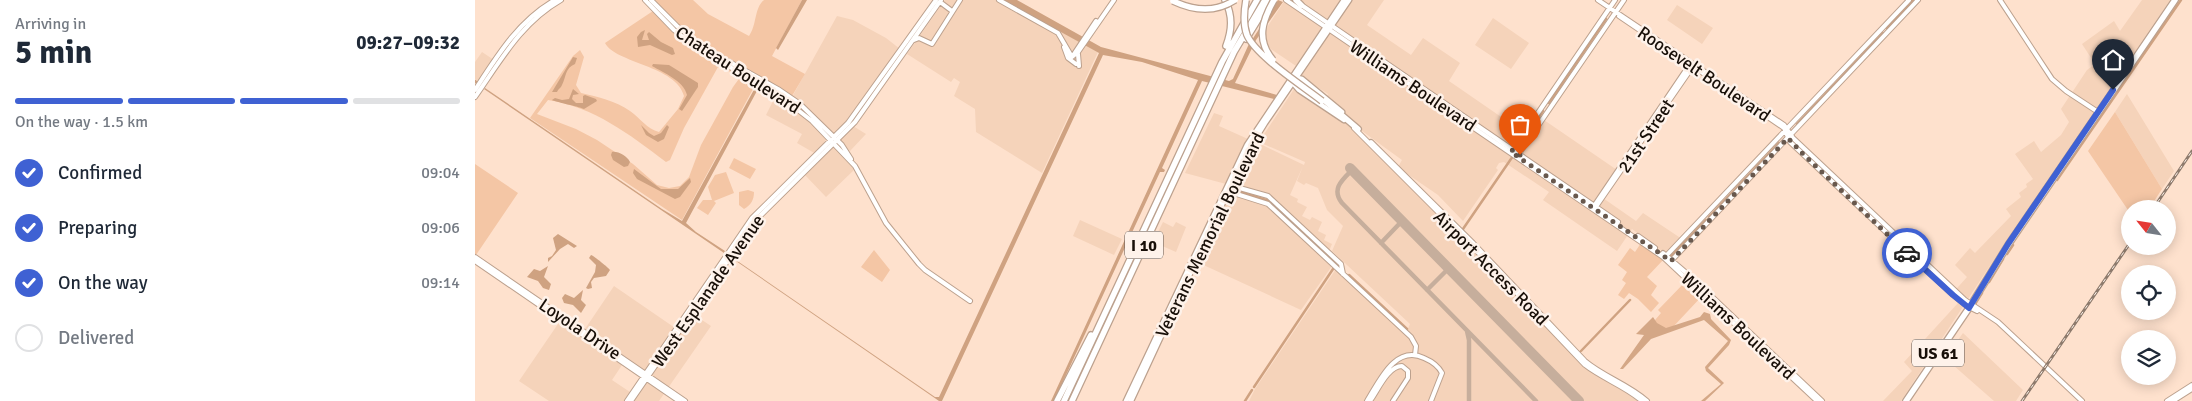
<!DOCTYPE html>
<meta charset="utf-8">
<style>
:root{--surface:#fff;--page:#f2f2f3;--text:#1f2937;--muted:#747a83;--line:#e0e1e3;--accent:#3f61d3}
body{margin:0;font-family:Signika,sans-serif;background:var(--page);color:var(--text);height:100vh;display:flex;flex-direction:column;font-size:19px;white-space:nowrap}
*{box-sizing:border-box;margin:0}
p{font-size:16px;color:var(--muted)}
.icon{flex:none;width:28px;height:28px;fill:none;stroke:currentColor;stroke-width:2;stroke-linecap:round;stroke-linejoin:round}
.map{position:relative;flex:1;overflow:hidden}
.side{display:flex;flex-direction:column;background:var(--surface);width:475px}
.side>*{flex:none}
.needle{width:32px;rotate:300deg}
.buttons{position:absolute;left:1646px;top:200px;display:grid;gap:10px}
.buttons a{display:grid;place-items:center;width:55px;height:55px;border-radius:50%;background:var(--surface);box-shadow:0 2px 12px #0003;font-size:25px}
.pin{position:absolute;display:grid;place-items:center;width:42px;height:42px;color:#fff;margin:-51px -21px;border-radius:50% 50% 50% 0;rotate:-45deg;box-shadow:0 0 5px #0007}
.pin .icon{rotate:45deg}
.courier{position:absolute;display:grid;place-items:center;width:50px;height:50px;margin:-25px;border:4px solid #3f61d3;border-radius:50%;background:#fff;color:#222;box-shadow:0 1px 6px #0007}
.headline em{font-style:normal;font-weight:800}
.headline div{display:flex;flex-direction:column-reverse}
.headline{display:flex;align-items:center;justify-content:space-between;height:85px;padding:0 15px}
h1{font-size:32px;font-weight:800;line-height:38px}
.bar{display:grid;grid-template-columns:repeat(4,1fr);gap:8px 5px;align-content:center;height:60px;padding:0 15px}
.bar i{height:6px;border-radius:4px;background:var(--line)}
.bar .on{background:var(--accent)}
.bar p{grid-column:span 4}
ol{padding:0 15px;list-style:none}
li{display:flex;align-items:center;gap:15px;height:55px}
li p{margin-inline-start:auto}
li .icon{padding:5px;border-radius:50%;background:var(--accent);color:#fff;stroke-width:4}
li:last-child{color:var(--muted)}
li i{width:28px;height:28px;border:2px solid var(--line);border-radius:50%}
main{display:flex;flex:1;min-height:0}
.map>svg:first-child{display:block}
</style>
<main>
<section class="side">
<div class="headline"><div><h1>5 min</h1><p>Arriving in</p></div><em>09:27–09:32</em></div>
<div class="bar"><i class="on"></i><i class="on"></i><i class="on"></i><i></i><p>On the way · 1.5 km</p></div>
<ol>
<li><svg class="icon" aria-label="check" viewBox="0 0 24 24"><path d="M5 12l5 5 9-10"/></svg>Confirmed<p>09:04</p></li>
<li><svg class="icon" aria-label="check" viewBox="0 0 24 24"><path d="M5 12l5 5 9-10"/></svg>Preparing<p>09:06</p></li>
<li><svg class="icon" aria-label="check" viewBox="0 0 24 24"><path d="M5 12l5 5 9-10"/></svg>On the way<p>09:14</p></li>
<li><i></i>Delivered</li>
</ol>
</section>
<div class="map">
<svg width="1717" height="401" viewBox="0 0 1717 401">
<rect width="100%" height="100%" fill="#fee1cd"/>
<path fill="#f5d3ba" fill-rule="evenodd" d="M470,0h58l95,52 -56,121 -66,-41 -1,-23 -21,-13 6,-14 -6,-4 -3,4 -44,-28z
M810,0h99l-17,25 44,30 12,-17 37,25 -11,18 74,51 9,5 12,-17 73,50 -17,26 36,25 7,-8 39,26 -16,15 -34,-25 -15,22 -74,-51 6,-8 -45,-30 -5,1 -3,5 2,2 -35,51 -25,-26 -38,-26 109,109 81,85 38,22 20,16h-399l6,-12 81,-120 -4,-3 -31,44 -104,-48 57,-121 50,24 1,-3 -46,-20 41,-62 42,33 56,54 4,-7 -40,-29 -35,-34 1,-3 -26,-17v-6l15,-22 -6,-4 -15,21 -31,-21 -1,-13zM828,166l-6,15 7,4 2,-2 12,5 9,22 16,16 -11,25 78,73 -3,7 -61,-56 -1,-9 -16,-15 3,-7 -8,-4 2,-5 -8,-4 4,-9 -10,-5 -2,3 -8,-4 5,-9 -10,-5 1,-3 -8,-4z
M1667,0h28l-154,226 -115,175h-18l29,-30 -8,-9 54,-59 -8,-7 17,-19 -12,-12 15,-17 5,5 36,-37 -5,-7 15,-12 -2,-4 8,-6 -1,-3 7,-5 -18,-25 19,-13 7,11 20,-17 8,-13 -8,-13 26,-39 8,-6 -13,-20 32,-23 6,10z
M1202,5l36,23 -11,16 -35,-24z
M362,16l16,4 33,18 14,11 -52,72 -15,13 -41,-37z
M1018,18l36,25 -18,26 -36,-24z
M7,52l12,8 -15,22 -4,-3v-17z
M1652,94l47,77 -12,18 -47,-77z
M301,95l34,25 17,18 -11,16 -19,-11 5,-9 -36,-19z
M739,113l9,3 -4,10 29,13 -22,45 -41,-11z
M378,126l13,8 -16,17 -11,-11z
M359,146l21,23 -29,28 -22,-23z
M605,220l42,19 -8,16 -41,-19z
M688,222l10,5 3,-5 10,5 -10,25 -23,-10z
M139,286l67,46 12,-18 18,12 -52,75h-25l17,-26 -66,-46z
M85,321l62,44 -10,15 18,12 -6,9h-75l-30,-20z
M1488,333l60,57 -7,11h-22l-49,-43z"/>
<path fill="#f4c6a5" fill-rule="evenodd" d="M178,0h40l15,14 41,22c8,-11 5,-28 15,-36h38l-30,56 33,18 -13,22 -33,-18 -77,142 -152,-102 43,-62 7,-6 4,7 -8,28 5,8c17,4 35,8 49,18 10,7 17,18 29,21l19,-23 6,-13c-7,-30 -69,-33 -79,-53l54,-36zM243,67l23,9 -8,11 -32,58 -12,32 -9,9 -11,2 -12,-3 -24,-21 -36,-24 -21,-11 -39,-15 11,-14c46,7 81,34 118,62l4,-2 14,-32z
M1640,112l47,77 -13,20h-19v4l-42,-62z
M259,158l22,11 -6,10 -21,-11z
M0,164l43,29 -42,62h-1z
M251,172l8,21 -20,8 2,2 -8,12 -11,-7 6,-8h9l-4,-13 7,-12z
M273,190l6,2c0,8 -3,13 -10,17l-5,-4v-13z
M1166,243l23,16 -17,18 10,9 -6,9 8,8 -8,9 -13,-13 -9,-6 -5,6 -6,-4 8,-12 -4,-3 5,-8 -9,-7 12,-17 5,4z
M399,250l16,20 -8,12 -21,-15z
M1212,280l16,15 -31,33 -18,5 -4,-7 11,-13 -3,-3z"/>
<path fill="#d4a786" d="M1229,312l6,2 1,5 20,21 -2,5 -21,23 16,15 -19,18h-4l20,-17 -15,-13 -1,-4 23,-26 -24,-21 -53,19 -28,30h-3l24,-34 -8,-1 17,-17 4,6 9,5 34,-11z"/>
<path fill="#cfa281" d="M327,0h5l-29,50 -2,-2z
M528,0h14l84,47 128,34 4,-2 15,-33 30,-46 5,2 -27,38 -21,43 42,12 -3,4 -72,-18 -40,87 3,2 -1,2h-4l-106,229h-3l147,-321 -56,-18 -39,-7 -161,346h-3l-206,-142v-1l202,139h4l160,-344z
M170,30l-3,10h7l-2,-6 2,-2 12,10 12,6 2,6 -3,1 -22,-10 -12,2 -1,-10 4,-5z
M98,57l4,1 -2,6c-10,4 -9,13 -13,21 -1,3 -4,4 -5,7h-5z
M178,64l16,1 29,18v4l-16,24 -3,-2 8,-14c-3,-14 -23,-22 -35,-29z
M281,86l2,3 -72,134 10,9 29,19 -1,2 -240,-164 1,-1 177,121 20,12z
M98,89l6,5 -6,1 -1,4 4,4h7v-7l2,-1 11,4 1,2 -13,8c-7,-3 -29,-7 -32,-9l3,-2 7,2 7,-1z
M166,125l8,8 5,3 7,-3 6,-8 2,2 -5,12 -6,3 -12,-7z
M137,152c6,-1 15,4 18,10l-2,4 -4,1 -11,-7 -2,-5z
M159,169l27,20h17l12,-11 1,4 -11,15 -5,2 -38,-20 -4,-6z
M83,234l19,12 -3,2 -6,-4 -8,5 -12,13v-4l4,-2 4,-6 -3,-12z
M116,255c3,1 18,13 19,15l-4,6 -12,2 -3,4 1,6 -4,1 -2,-1 9,-16 1,-7 -7,-7z
M73,266l-4,11 7,7 -2,6 -6,-2 -5,-7 -11,-4 7,-8 6,2z
M108,290l-2,10 5,5 -5,8 -8,-8 -9,-2 -2,-5 3,-4 9,4z"/>
<g fill="none" stroke-linecap="round" stroke-linejoin="round">
<path stroke="#cfa281" stroke-width="2.5" d="M1412,28l27,-28
M0,81l2,2
M1074,103l57,-84
M1322,124l86,-91
M1045,145l23,-34
M1582,180l124,-180
M756,189l38,12 70,65
M1234,217l70,-74
M988,229l50,-73
M1532,254l6,-9
M1196,256l35,-36
M874,275l58,54
M1514,282l14,-23
M1500,304l7,-11
M1106,351l49,-51
M779,387l79,-118
M770,401l7,-11"/>
<path stroke="#c6ae9c" stroke-width="4.5" d="M877,170c-10,10 -21,19 -10,33l194,198
M906,243l21,-22
M952,290l22,-22
M992,331l2,9v61"/>
<path stroke="#c6ae9c" stroke-width="10" d="M875,168l229,233"/>
<defs>
<path id="secondary" d="M170,0l29,30 19,15 28,17 55,31 36,28 43,45 31,57 33,41 6,6 45,31
M176,0l26,26 26,21 75,42 22,15 42,41 9,14
M524,0l59,33 14,24
M811,0l377,257 154,144
M1123,0l186,125 9,13 172,162 33,22 84,79
M1525,0l52,79 14,12 32,21
M465,2l12,9
M825,4l318,218
M1144,16l165,112 6,14 163,153 14,11 10,5
M439,40l5,-2 13,6 28,-44
M589,47l4,11 8,6
M603,54l1,12
M597,57l6,-5 36,-52
M597,57l24,-36
M0,90c22,-34 44,-70 80,-90
M0,97c26,-37 46,-74 86,-97
M879,128l117,117 114,120c18,14 40,21 57,36
M896,142l102,101 112,118c19,16 43,23 62,40
M1037,151l103,-151
M1043,155l106,-155
M754,185l39,11 73,68 2,10
M752,191l41,13 143,133 5,9 -1,9
M1119,206l96,-142
M1120,208l98,-142
M1163,236l17,12
M1188,253l27,23 132,125
M1191,256l243,-256
M0,257l210,144
M1197,260l246,-260
M0,261l204,140
M152,401l125,-183 96,-95 88,-123
M156,401l124,-180 100,-99 86,-122
M892,401c12,-19 28,-57 57,-43 7,3 14,7 18,15l-11,28
M895,401c8,-11 18,-35 32,-35l6,5v7l-15,23
M1692,401l25,-16
M1698,401l19,-12"/>
<path id="primary" d="M819,77l8,2 40,33
M817,82l7,8 45,30
M651,401l121,-256 97,-145
M656,401l113,-244 21,-34 84,-123"/>
<path id="highway" d="M750,0c8,16 7,30 1,46
M821,0l5,5
M771,39l24,-39
M849,100l34,29
M582,401l34,-66
M589,401l158,-339 35,-62
M597,401l162,-349 31,-52
M1431,401l63,-93 39,-63 167,-245"/>
</defs>
<use href="#secondary" stroke="#bca18e" stroke-width="6"/>
<use href="#primary" stroke="#bca18e" stroke-width="7"/>
<use href="#highway" stroke="#bca18e" stroke-width="8"/>
<use href="#secondary" stroke="#fff" stroke-width="4"/>
<use href="#primary" stroke="#fff" stroke-width="4.5"/>
<use href="#highway" stroke="#fff" stroke-width="5.5"/>
<defs>
<path id="rail" d="M1678,209l39,-58
M1547,401l108,-158"/>
</defs>
<use href="#rail" stroke="#8d7a6c" stroke-width="3"/>
<use href="#rail" stroke="#fef2ea" stroke-width="1" stroke-dasharray="4" stroke-linecap="butt"/>
<defs>
<path id="highway-bridge" d="M771,0c-2,11 -3,24 1,35 9,21 56,51 75,66
M698,1c21,10 42,12 62,-1
M798,60c-17,-20 -11,-39 1,-60"/>
</defs>
<use href="#highway-bridge" stroke="#bca18e" stroke-width="8" stroke-linecap="butt"/>
<use href="#highway-bridge" stroke="#fff" stroke-width="5.5"/>
</g>
<g fill="none" stroke-linecap="round" stroke-linejoin="round">
<path stroke="#68584d" stroke-width="5" stroke-dasharray="0 9" d="M1045,155l-8,-5 -1,2 160,109 117,-123 15,16 104,99"/>
<path stroke="#3f61d3" stroke-width="6" d="M1432,253l46,42 16,13 39,-64 105,-154"/>
</g>
<g text-anchor="middle" stroke-width="5" stroke-linejoin="round" paint-order="stroke">
<g fill="#fef2ea" stroke="#5d534c" stroke-width="1">
<rect x="650" y="231.5" width="38" height="27" rx="4"/>
<rect x="1437" y="339.5" width="52" height="27" rx="4"/>
</g>
<g font-size="16" font-weight="bold" fill="#180f08">
<text x="669" y="251">I 10</text>
<text x="1463" y="359">US 61</text>
</g>
<g font-size="18" fill="#180f08" stroke="#fef2ea">
<text transform="translate(263 70) rotate(33)" y="6">Chateau Boulevard</text>
<text transform="translate(1229 74) rotate(34)" y="6">Roosevelt Boulevard</text>
<text transform="translate(938 86) rotate(34)" y="6">Williams Boulevard</text>
<text transform="translate(1171 136) rotate(-56)" y="6">21st Street</text>
<text transform="translate(735 235) rotate(-64)" y="6">Veterans Memorial Boulevard</text>
<text transform="translate(1016 268) rotate(45)" y="6">Airport Access Road</text>
<text transform="translate(233 291) rotate(-55)" y="6">West Esplanade Avenue</text>
<text transform="translate(1263 326) rotate(43)" y="6">Williams Boulevard</text>
<text transform="translate(105 329) rotate(34)" y="6">Loyola Drive</text>
</g>
</g>
</svg>
<div class="buttons">
<a><svg class="needle" viewBox="-14 -14 28 28"><path d="M0-13l5 13h-10z" fill="#e53935"/><path d="M0 13l5-13h-10z" fill="#747a83"/></svg></a>
<a><svg class="icon" aria-label="locate" viewBox="0 0 24 24"><circle cx="12" cy="12" r="6"/><path d="M12 2v4M12 18v4M2 12h4M18 12h4"/></svg></a>
<a><svg class="icon" aria-label="layers" viewBox="0 0 24 24"><path d="M12 4l9 5-9 5-9-5zM3 14l9 5 9-5"/></svg></a>
</div>
<div class="pin" style="left:1045px;top:155px;background:#ea580c"><svg class="icon" aria-label="bag" viewBox="0 0 24 24"><path d="M5 8h14l-1 12H6zM9 8a3 3 0 0 1 6 0"/></svg></div>
<div class="pin" style="left:1638px;top:90px;background:#1f2937"><svg class="icon" aria-label="home" viewBox="0 0 24 24"><path d="M3 11l9-7 9 7M6 9v11h12V9"/></svg></div>
<div class="courier" style="left:1432px;top:253px"><svg class="icon" aria-label="car" viewBox="0 0 24 24"><path d="M5 17H2v-5l4-1 3-4h7l3 4 3 1v5h-3M9 17h6M6 11h13"/><circle cx="7" cy="17" r="2"/><circle cx="17" cy="17" r="2"/></svg></div>
</div>
</main>
